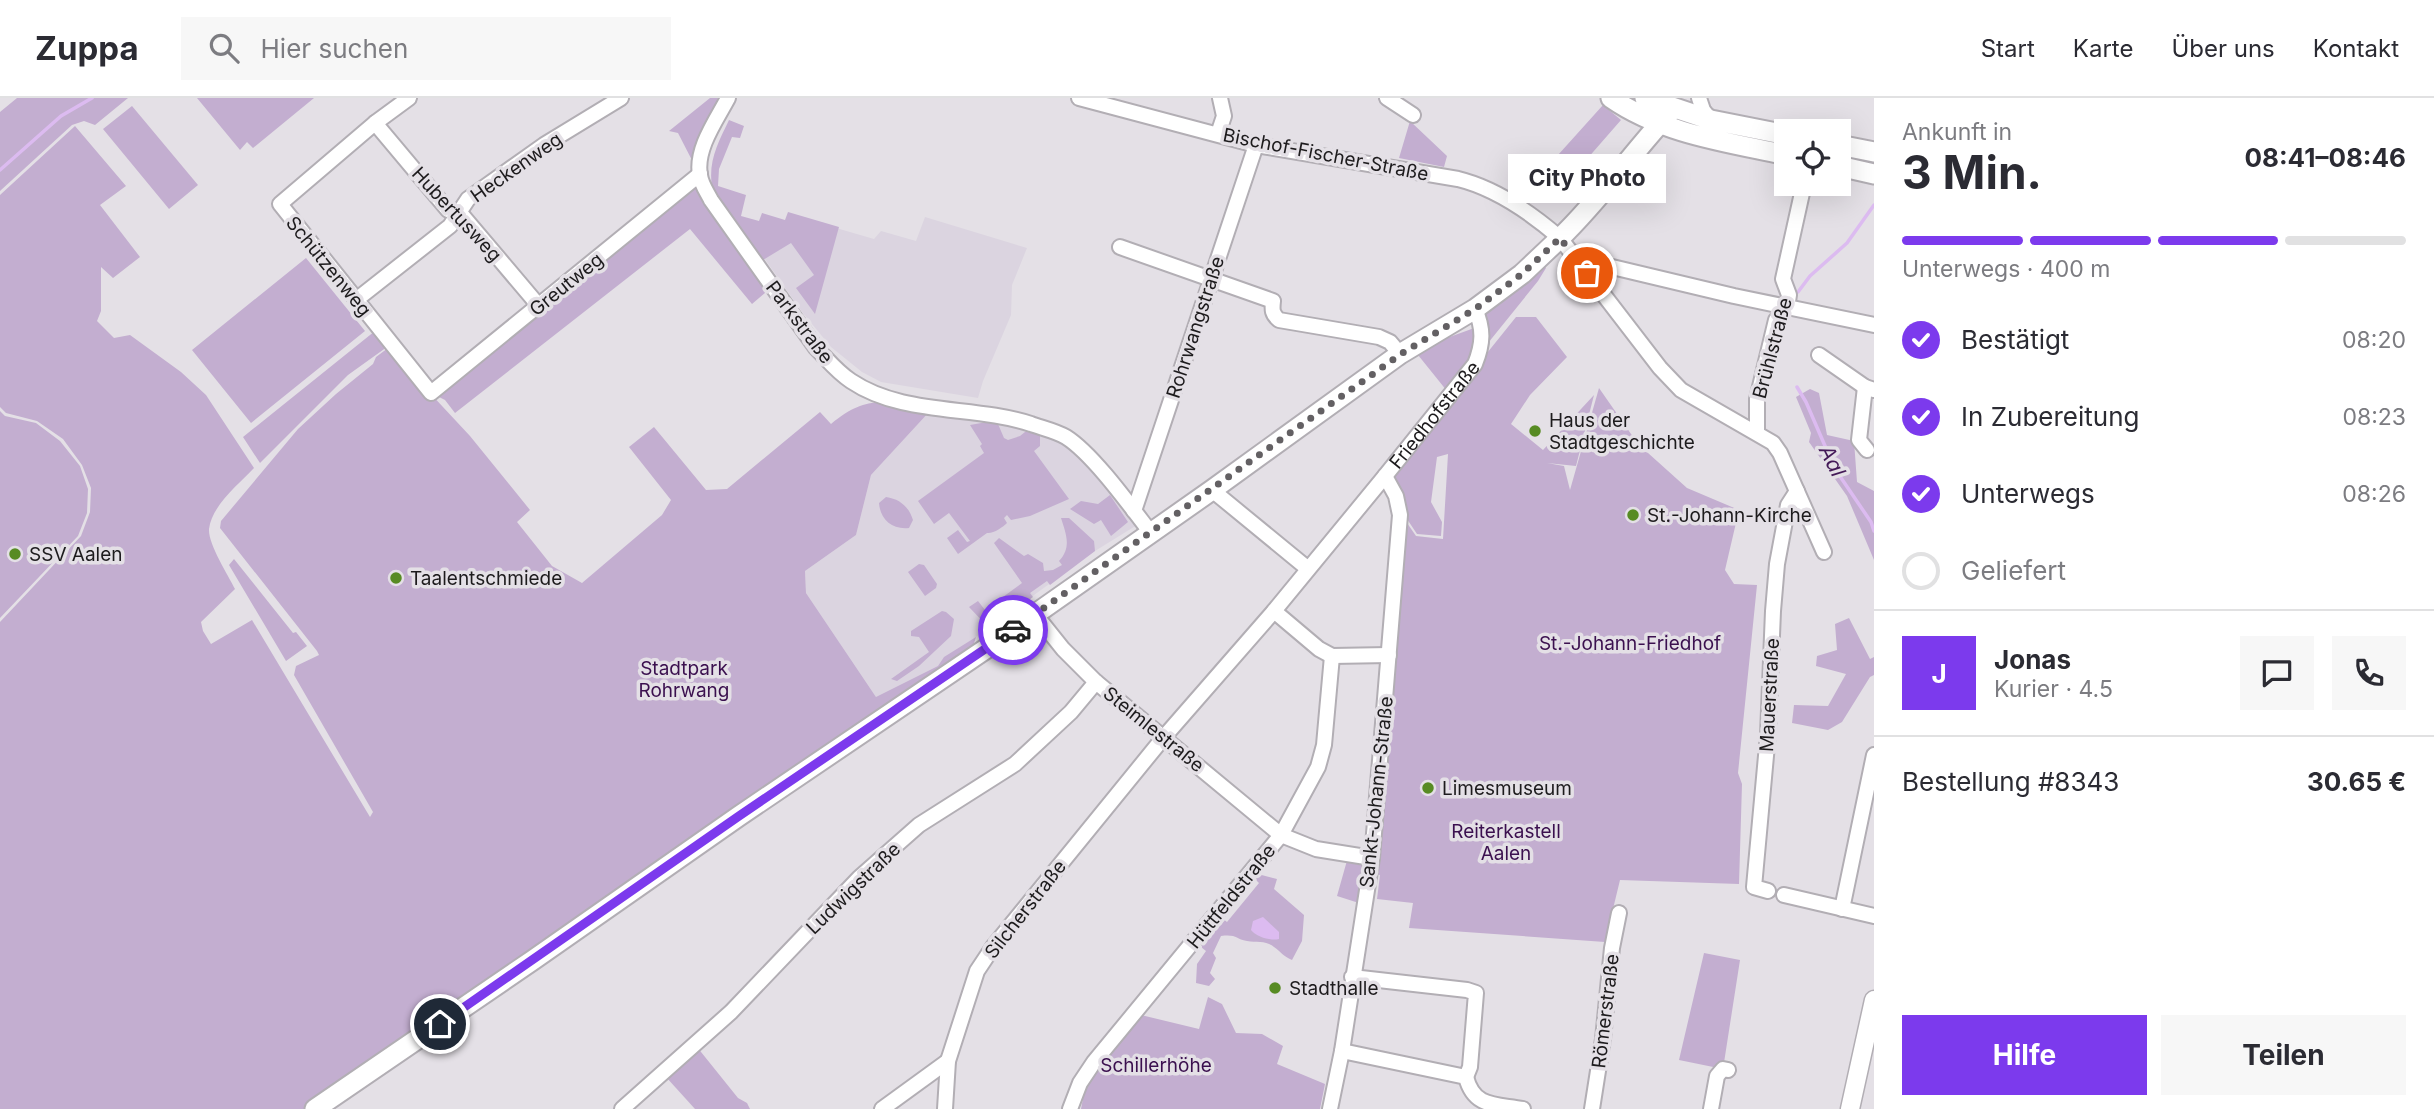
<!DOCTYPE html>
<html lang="de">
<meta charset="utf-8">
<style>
:root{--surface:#fff;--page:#f7f7f7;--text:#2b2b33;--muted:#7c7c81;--line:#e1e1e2;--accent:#7c3aed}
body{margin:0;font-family:Inter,sans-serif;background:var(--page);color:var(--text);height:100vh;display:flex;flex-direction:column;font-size:26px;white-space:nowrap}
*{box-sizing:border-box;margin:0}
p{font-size:23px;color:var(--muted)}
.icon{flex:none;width:38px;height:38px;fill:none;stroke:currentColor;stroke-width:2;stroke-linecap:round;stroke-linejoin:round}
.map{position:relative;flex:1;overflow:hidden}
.sheet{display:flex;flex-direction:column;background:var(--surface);width:560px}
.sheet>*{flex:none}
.controls{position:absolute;left:1774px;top:21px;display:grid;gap:14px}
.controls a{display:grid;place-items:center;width:77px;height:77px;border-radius:0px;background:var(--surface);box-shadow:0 7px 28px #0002;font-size:35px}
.pin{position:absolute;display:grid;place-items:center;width:60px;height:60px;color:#fff;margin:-30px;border:4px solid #fff;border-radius:50%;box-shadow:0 2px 7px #0007}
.courier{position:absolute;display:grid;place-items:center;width:70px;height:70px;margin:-35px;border:5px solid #7c3aed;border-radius:50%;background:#fff;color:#222;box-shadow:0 2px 9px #0007}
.bubble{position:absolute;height:49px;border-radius:0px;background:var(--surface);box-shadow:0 7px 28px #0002;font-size:23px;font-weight:700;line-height:49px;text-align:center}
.overview em{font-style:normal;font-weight:700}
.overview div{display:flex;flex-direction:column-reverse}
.overview{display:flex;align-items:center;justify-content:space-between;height:119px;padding:0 28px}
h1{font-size:46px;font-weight:700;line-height:52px}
.bar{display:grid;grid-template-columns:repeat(4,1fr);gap:10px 7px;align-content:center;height:84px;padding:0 28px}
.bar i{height:9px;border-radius:5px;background:var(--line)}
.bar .active{background:var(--accent)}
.bar p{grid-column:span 4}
.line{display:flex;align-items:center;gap:18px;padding:0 28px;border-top:2px solid var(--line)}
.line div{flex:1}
.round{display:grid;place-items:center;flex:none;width:74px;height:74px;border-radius:0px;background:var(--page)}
ol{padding:0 28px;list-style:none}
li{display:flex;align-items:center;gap:21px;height:77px}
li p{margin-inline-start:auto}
li .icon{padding:7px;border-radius:50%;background:var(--accent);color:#fff;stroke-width:4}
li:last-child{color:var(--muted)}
li i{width:38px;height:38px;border:4px solid var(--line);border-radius:50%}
.cta{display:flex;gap:14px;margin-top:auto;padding:14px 28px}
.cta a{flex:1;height:80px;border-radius:0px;background:var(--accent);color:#fff;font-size:28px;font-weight:700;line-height:80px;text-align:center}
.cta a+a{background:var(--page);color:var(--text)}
header{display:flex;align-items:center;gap:42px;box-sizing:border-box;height:98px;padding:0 35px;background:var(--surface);border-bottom:2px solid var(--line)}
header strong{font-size:33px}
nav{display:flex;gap:38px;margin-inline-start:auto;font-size:24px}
.search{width:490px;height:63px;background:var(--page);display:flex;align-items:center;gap:18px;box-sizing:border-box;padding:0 24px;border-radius:0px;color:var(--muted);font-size:26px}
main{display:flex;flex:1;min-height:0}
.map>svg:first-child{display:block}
</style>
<header>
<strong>Zuppa</strong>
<div class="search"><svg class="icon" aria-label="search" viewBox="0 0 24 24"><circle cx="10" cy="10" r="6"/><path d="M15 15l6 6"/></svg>Hier suchen</div>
<nav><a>Start</a><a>Karte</a><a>Über uns</a><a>Kontakt</a></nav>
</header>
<main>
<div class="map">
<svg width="1874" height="1011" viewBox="0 0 1874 1011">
<rect width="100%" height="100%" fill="#e4e0e6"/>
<path fill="#dbd4e0" d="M925,119l102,31 -15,37 -1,30 -28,66 -5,17 -97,-16 -19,-10 -31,-25 -29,-35 -45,-64 48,-29 69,20 7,-8 35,10z
M930,313l58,8 75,19 20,19 54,68 -42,26 -119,86 -4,12 -87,58 -9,-10 -70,-104 -1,-22 51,-36 15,-60z"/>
<path fill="#c3aed0" d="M17,0h111l-33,27 -11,-4 -12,4 -72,66v-79z
M197,0h117l-61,50 -6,-6 -7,8z
M710,0h7l6,3 -26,69 -19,-37 -9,-2z
M1603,7l18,15 -41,47 -4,14 -4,4 -15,-12 1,-18z
M132,8l66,79 -29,24 -66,-80z
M729,22l15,6 -4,12 -8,-1 -13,32 -1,17 28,9 -5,21 18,5 3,-8 23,7 3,-8 51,15 -24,87 -19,-26 18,-13 -23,-32 -28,17 -51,-73c-4,-26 6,-44 17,-67z
M1410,23l37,35 -3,11 -45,-9z
M75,28l51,60 -26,19 40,52 -27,21 -12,-11v44l-4,10 17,17 16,-3 51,37 25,23 48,73c-15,16 -42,37 -45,61 -1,15 19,46 26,60l-34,33 2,9 8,13 41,-24 118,197 3,-5 -79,-137 2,-9 23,-11 -2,-4 -97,-123 1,-7 77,-92 38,-35 37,-30 3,-7 12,-9 82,88 60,74 -13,12 35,44 30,17 80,-68 9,-15 -42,-53 25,-20 52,63 21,-1 93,-77 11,12c37,-31 55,-22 99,-13l-59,64 -15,60 -51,36 1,22 70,104 62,-31 6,-9 32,-20 -4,12 -662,460h-310v-487l81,-86 9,-24 1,-24 -9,-23 -19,-26 -26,-18 -31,-8 -6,-6v-212z
M700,76l72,113 -20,17 -62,-75 -235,184 -10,-13 -14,-7z
M306,160l59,73 -114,92 -59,-73z
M1541,164l5,6 -8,13 -54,67 -4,-38z
M1516,219h20l31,40 -37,38 -19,29 32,26 51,-55 -18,71 -29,-3 17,3 6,24 29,-102 39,56 49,44 52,22 -14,60 9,14 23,1 -19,188 4,11 -3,100 -119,-4 -15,62 -196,-14 4,-25 -36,-4 3,-24 -9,-2 34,-353 11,16 27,3 5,-85 -11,3 -6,45 11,20 -1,14 -24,-2 -14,-21 -14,-38z
M1477,229l-1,25 -29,39 -33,-41z
M375,233l12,16 -39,28 -88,88 -17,-26z
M1810,291l9,4 8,42 27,6 3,41 17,9v69l-27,-64 -38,-54 2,-9 -15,-36z
M0,313l5,5 31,7 24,18 20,25 8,23 -1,24 -9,23 -78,82z
M987,324l11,2 6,14 4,2 12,-4 10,-8 10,3v15l-6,5 35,48 -39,17 -19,4 -4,-5 -3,3 3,5c-4,4 -14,11 -20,10l-29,21 -11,-16 11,-8 9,12 3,-1 -21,-28 -15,11 -16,-23 66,-48 -4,-7 2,-2 -12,-19z
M1110,397l18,27 -17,14 -10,-16 -7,4 -24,-15 11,-8 17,3z
M886,399c14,2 23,10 27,23l-4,8c-17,2 -29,-9 -30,-25z
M1061,420h8l25,23 1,10 -45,34 -3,-4 -17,12 3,4 -44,31 -20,-21 9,-6 7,9 37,-27 -28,-40 5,-5 25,18 4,-2 15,9 1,8 9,-1 9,-5 -3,-4c13,-14 7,-27 2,-43z
M234,461l59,74 3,-1 11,14 -21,15 -57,-96z
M919,466l5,1 13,19 -1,4 -11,8 -17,-24z
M942,513l4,1 8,7 -3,17 -32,30 -22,15 -6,-2 38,-27 -10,-15 -8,-1v-5z
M1849,520l21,41 4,-2v18l-4,2 -28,45 -14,8 -36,-7 2,-18 34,1 18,-32 -30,-8 1,-10 20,-6 -2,-26z
M1348,759l22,2 -8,45 -25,-8z
M1254,775l23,6 -3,10 30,26 -2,26 -10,19c-9,-4 -11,-8 -18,-13 -8,-7 -17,-4 -27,-6 -12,-2 -10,-7 -26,-5l-8,17 3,5 -6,15 5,6 -6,7 -13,-3 1,-19 9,-13 -10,-8 22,-28 9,7 32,-39 -7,-7z
M1704,855l36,7 -17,109 -44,-9z
M1208,899l14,7 14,29 26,1 21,12 -6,18 48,20 -5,25h-239l5,-26 55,-68 58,14z
M697,949l41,51 9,5 3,6h-55l-29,-32z"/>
<path fill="#dcbbf0" d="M1263,819l16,15v7c-9,2 -22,-2 -28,-9l2,-9z"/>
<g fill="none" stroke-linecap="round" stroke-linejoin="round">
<path stroke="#dcbbf0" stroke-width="3.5" d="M0,72l61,-54 31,-18
M1798,194l12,-16 37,-33 27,-38
M1797,289l9,15 29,67 36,53 3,9"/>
<defs>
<g id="minor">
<path d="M409,0l-34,25 -95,81 151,189 269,-219"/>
<path d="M728,0c-11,21 -33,51 -28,77 1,9 7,17 11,25l105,148c11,11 21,24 35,33 52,35 122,24 180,43 11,4 25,7 35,13 27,17 65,70 85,96"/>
<path d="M1079,0l177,47 202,34c37,9 73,34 102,59l100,130 21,22 92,53 7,10 44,99"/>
<path d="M1387,0l26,17"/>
<path d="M1699,0l4,12 8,10"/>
<path d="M375,25l73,87 14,5 77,91"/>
<path d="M1218,36l6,-18 -4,-18"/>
<path d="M1120,149l153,54c-1,9 -1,13 6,19l100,17 11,5 10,12"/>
<path d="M1587,175l21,-7 126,30 140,29"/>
<path d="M356,202l94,-74 18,-27 76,-54 77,-47"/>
<path d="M1819,257l46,32"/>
<path d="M1757,334v-33l19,-79 11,-12 2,-13 -6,-16 21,-95"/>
<path d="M1867,352l-8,-10 6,-53 9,3"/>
<path d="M1212,392l95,78"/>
<path d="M1134,413l122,-366"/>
<path d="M1274,513l45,38 13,7 57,-1"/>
<path d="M1035,516l28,35 33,33 185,153 35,14 56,9"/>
<path d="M1768,793l-14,-4 14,-153 5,-123 4,-47 11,-59 9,-14"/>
<path d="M1784,797l90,21"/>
<path d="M1842,811l32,-154"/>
<path d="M1352,879l115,13 9,3 -6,74 -4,10"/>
<path d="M1342,953l124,26c8,31 29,27 57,32"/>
<path d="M622,1011l109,-97 128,-134 60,-53 96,-61 56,-52 25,-30"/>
<path d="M882,1011l66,-48"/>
<path id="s1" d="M945,1011l3,-48 29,-90 16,-24 171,-210 110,-126 111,-135 90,-112c8,-20 9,-35 0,-55"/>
<path d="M1070,1011l10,-26 14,-21 187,-227 37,-68 6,-22 8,-89"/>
<path d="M1330,1011l12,-58 30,-193 28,-343 -4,-19 -11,-20"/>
<path d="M1592,1011l11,-70 9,-91 7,-35"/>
<path d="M1711,1011l6,-33 6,-7 5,1"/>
</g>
<path id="tertiary" d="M1850,1011l24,-109"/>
<path id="secondary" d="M1611,0c52,36 116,44 176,57
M1645,0l66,22 76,15
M1839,47l35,7
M1839,68l35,8
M1560,140c41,-39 74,-88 113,-129
M315,1011l218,-149 206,-144 251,-170 222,-156 188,-136 75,-45 47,-35 36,-34"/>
</defs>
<use href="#minor" stroke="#b2aeb4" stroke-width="18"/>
<use href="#tertiary" stroke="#b2aeb4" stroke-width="21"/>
<use href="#secondary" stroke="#b2aeb4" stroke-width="23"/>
<use href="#minor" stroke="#fff" stroke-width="14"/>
<use href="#tertiary" stroke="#fff" stroke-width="18"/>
<use href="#secondary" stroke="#fff" stroke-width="19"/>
</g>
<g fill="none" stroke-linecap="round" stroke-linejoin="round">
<path stroke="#636063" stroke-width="7" stroke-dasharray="0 12.6" d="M1013,532l388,-276 74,-45 47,-35 38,-36 27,35"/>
<path stroke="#7c3aed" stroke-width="9" d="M440,926l299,-208 274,-186"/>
</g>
<g fill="#578b23" stroke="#e4e0e6" stroke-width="2.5">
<circle cx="1535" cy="333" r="7"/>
<circle cx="1633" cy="417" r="7"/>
<circle cx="15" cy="456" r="7"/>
<circle cx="396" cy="480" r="7"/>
<circle cx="1428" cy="690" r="7"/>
<circle cx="1275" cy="890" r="7"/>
</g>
<g text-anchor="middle" stroke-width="7" stroke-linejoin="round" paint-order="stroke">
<g font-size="19" fill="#1d1b1d" stroke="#e4e0e6">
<text transform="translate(1326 56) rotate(11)" y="7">Bischof-Fischer-Straße</text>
<text transform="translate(516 69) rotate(-35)" y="7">Heckenweg</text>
<text transform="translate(457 116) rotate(47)" y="7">Hubertusweg</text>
<text transform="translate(329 168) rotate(51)" y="7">Schützenweg</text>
<text transform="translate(566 186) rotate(-39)" y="7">Greutweg</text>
<text transform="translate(800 224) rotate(53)" y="7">Parkstraße</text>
<text transform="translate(1195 229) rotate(-72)" y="7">Rohrwangstraße</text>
<text transform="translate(1772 250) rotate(-75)" y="7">Brühlstraße</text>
<text dy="7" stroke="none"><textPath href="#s1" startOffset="863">Friedhofstraße</textPath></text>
<text transform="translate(1769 597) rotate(-87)" y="7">Mauerstraße</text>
<text transform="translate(1154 631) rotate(39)" y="7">Steimlestraße</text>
<text transform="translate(1376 694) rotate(-84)" y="7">Sankt-Johann-Straße</text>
<text transform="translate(853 790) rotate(-44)" y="7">Ludwigstraße</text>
<text transform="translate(1231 798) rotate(-51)" y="7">Hüttfeldstraße</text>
<text transform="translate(1025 811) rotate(-52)" y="7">Silcherstraße</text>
<text transform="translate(1605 913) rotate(-83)" y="7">Römerstraße</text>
</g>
<g font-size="19" fill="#1d1b1d" stroke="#e4e0e6" text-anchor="start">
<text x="1549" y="329">Haus der<tspan x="1549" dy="22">Stadtgeschichte</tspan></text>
<text x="1647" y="424">St.-Johann-Kirche</text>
<text x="29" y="463">SSV Aalen</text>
<text x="410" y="487">Taalentschmiede</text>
<text x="1442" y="697">Limesmuseum</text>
<text x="1289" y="897">Stadthalle</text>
</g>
<g font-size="19" fill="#3b104f" stroke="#e4e0e6">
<text x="1630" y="552">St.-Johann-Friedhof</text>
<text x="684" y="577">Stadtpark<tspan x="684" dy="22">Rohrwang</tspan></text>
<text x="1506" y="740">Reiterkastell<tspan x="1506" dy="22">Aalen</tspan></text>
<text x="1156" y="974">Schillerhöhe</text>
</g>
<g font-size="21" font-style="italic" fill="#441a58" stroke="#e4e0e6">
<text transform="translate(1832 363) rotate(63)" y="7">Aal</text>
</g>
</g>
</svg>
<div class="controls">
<a><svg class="icon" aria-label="locate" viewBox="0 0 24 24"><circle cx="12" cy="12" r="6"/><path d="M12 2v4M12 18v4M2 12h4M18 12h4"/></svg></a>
</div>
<div class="pin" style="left:1587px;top:175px;background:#ea580c"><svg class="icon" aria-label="bag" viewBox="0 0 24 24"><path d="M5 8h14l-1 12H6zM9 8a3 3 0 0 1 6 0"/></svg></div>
<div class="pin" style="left:440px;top:926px;background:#1f2937"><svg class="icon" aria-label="home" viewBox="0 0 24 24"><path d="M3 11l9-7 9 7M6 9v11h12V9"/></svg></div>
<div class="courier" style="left:1013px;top:532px"><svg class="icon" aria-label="car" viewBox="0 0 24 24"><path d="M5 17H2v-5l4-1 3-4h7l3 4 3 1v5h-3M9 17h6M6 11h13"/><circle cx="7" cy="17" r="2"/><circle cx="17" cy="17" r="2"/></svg></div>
<div class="bubble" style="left:1508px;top:56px;width:158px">City Photo</div>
</div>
<section class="sheet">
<div class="overview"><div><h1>3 Min.</h1><p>Ankunft in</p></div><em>08:41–08:46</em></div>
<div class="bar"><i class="active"></i><i class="active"></i><i class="active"></i><i></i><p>Unterwegs · 400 m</p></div>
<ol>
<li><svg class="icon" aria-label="check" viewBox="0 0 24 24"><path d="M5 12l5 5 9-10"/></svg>Bestätigt<p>08:20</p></li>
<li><svg class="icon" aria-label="check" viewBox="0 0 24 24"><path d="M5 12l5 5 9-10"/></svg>In Zubereitung<p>08:23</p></li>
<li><svg class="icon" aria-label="check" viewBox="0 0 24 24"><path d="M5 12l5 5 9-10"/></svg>Unterwegs<p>08:26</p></li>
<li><i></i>Geliefert</li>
</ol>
<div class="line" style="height:126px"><b class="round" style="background:var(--accent);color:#fff">J</b><div><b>Jonas</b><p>Kurier · 4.5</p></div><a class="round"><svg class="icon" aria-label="chat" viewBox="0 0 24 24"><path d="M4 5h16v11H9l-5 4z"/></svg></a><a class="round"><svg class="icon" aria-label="phone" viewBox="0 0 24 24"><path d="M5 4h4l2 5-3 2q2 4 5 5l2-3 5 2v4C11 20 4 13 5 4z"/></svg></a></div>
<div class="line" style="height:91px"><div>Bestellung #8343</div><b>30.65 €</b></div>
<div class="cta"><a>Hilfe</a><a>Teilen</a></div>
</section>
</main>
